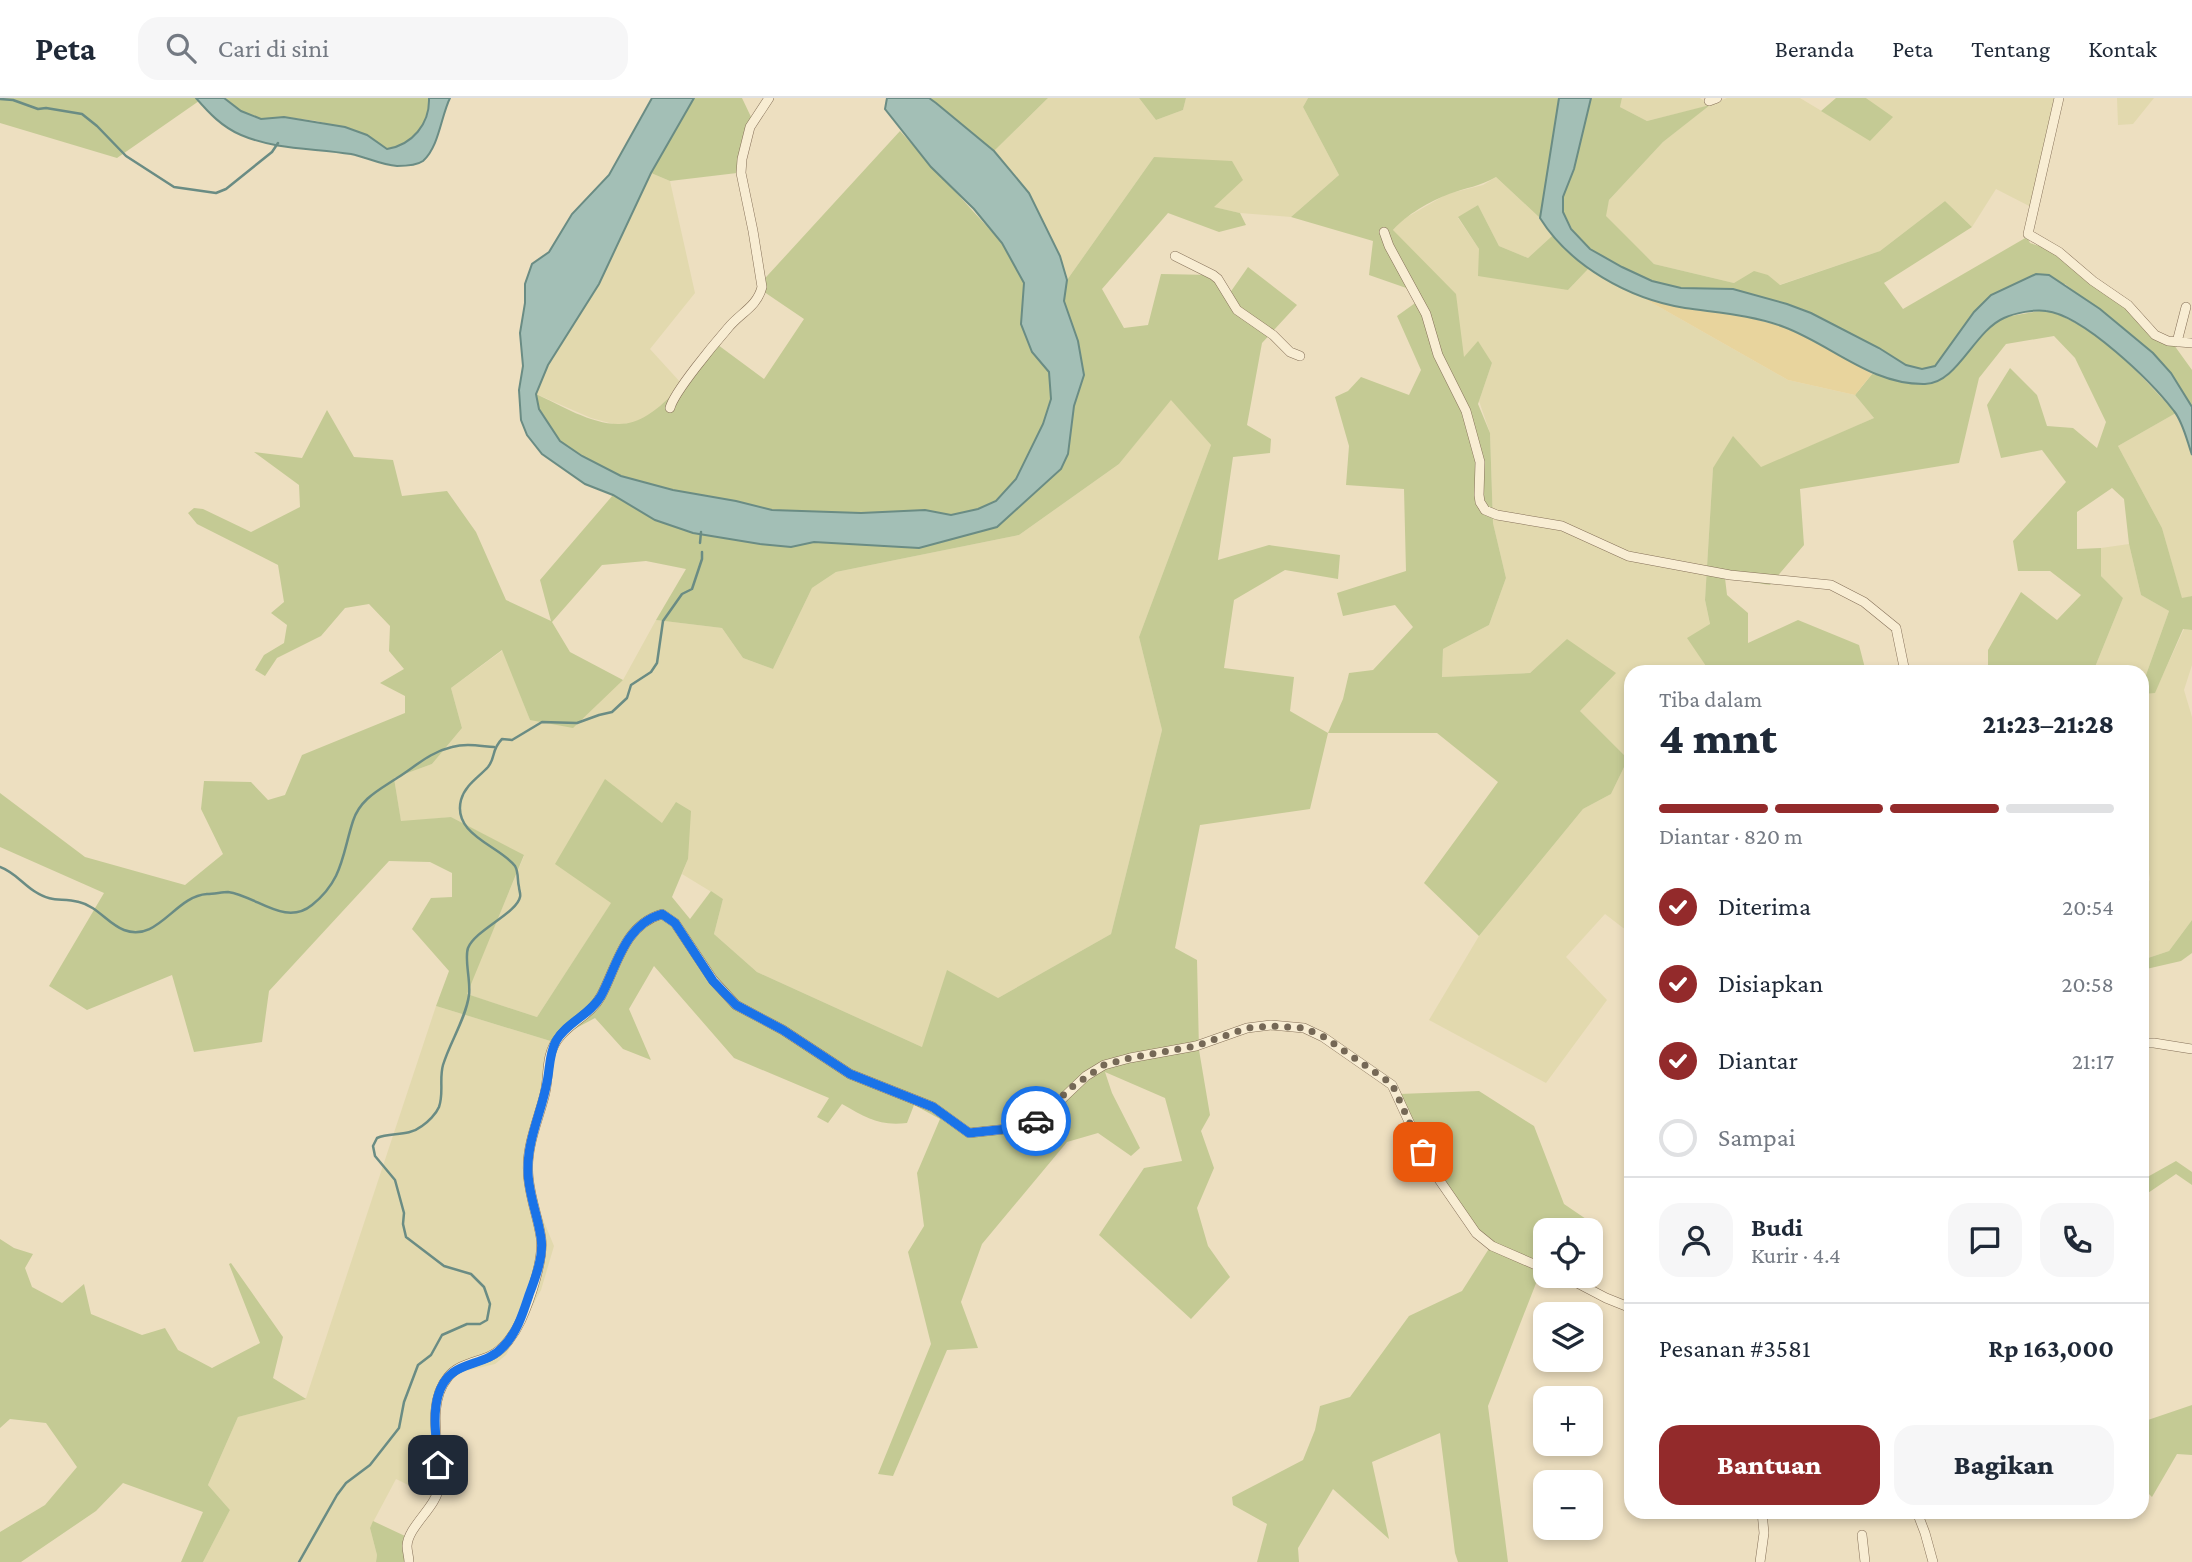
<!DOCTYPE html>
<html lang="id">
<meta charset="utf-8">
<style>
:root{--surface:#fff;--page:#f6f6f7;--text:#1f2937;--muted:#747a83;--line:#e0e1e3;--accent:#932a2b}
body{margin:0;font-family:"Crimson Pro",serif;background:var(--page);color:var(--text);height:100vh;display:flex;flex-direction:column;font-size:26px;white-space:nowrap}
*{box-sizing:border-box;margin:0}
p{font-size:23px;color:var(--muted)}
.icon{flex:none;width:38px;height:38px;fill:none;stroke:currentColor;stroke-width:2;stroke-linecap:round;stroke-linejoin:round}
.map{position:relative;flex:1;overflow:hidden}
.sheet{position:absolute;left:1624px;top:567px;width:525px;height:854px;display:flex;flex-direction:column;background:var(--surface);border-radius:21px;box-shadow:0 4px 10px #0003}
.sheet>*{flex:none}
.tools{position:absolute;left:1533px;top:1120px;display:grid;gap:14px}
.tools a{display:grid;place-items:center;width:70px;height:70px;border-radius:14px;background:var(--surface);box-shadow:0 4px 10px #0003;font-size:35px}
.pin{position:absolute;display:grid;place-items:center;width:60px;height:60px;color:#fff;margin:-30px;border-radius:14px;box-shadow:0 4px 10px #0006}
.courier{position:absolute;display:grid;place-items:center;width:70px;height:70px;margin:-35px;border:5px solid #1a73e8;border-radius:50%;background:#fff;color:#222;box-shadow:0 2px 9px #0007}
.headline em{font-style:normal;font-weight:800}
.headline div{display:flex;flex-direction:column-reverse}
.headline{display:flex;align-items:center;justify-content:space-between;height:119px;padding:0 35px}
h1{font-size:46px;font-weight:800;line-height:52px}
.bar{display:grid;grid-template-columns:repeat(4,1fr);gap:10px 7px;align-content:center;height:84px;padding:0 35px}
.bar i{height:9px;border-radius:5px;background:var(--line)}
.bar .current{background:var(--accent)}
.bar p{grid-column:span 4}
.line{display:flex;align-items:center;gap:18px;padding:0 35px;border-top:2px solid var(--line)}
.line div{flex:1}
.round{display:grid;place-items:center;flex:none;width:74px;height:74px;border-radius:21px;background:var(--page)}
ol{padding:0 35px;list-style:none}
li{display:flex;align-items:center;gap:21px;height:77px}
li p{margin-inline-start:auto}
li .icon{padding:7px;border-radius:50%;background:var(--accent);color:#fff;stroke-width:4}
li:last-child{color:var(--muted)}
li i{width:38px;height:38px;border:4px solid var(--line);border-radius:50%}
.action{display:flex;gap:14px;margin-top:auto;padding:14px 35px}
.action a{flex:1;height:80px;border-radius:21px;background:var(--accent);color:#fff;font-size:28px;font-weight:800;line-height:80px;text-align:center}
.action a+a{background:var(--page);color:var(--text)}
header{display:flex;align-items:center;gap:42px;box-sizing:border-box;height:98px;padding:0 35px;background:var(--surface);border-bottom:2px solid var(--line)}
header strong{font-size:33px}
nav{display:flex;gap:38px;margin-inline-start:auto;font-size:24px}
.search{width:490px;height:63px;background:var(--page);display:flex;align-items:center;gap:18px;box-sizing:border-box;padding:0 24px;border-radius:21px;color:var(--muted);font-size:26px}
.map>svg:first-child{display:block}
</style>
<header>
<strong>Peta</strong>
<div class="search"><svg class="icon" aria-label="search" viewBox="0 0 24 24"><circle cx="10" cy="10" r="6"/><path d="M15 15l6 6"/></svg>Cari di sini</div>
<nav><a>Beranda</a><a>Peta</a><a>Tentang</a><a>Kontak</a></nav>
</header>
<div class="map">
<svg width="2192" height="1464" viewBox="0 0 2192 1464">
<rect width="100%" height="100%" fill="#eddfc0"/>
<path fill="#e2d9ae" d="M1048,0h91l17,22 27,-10 3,-12h122l-5,9 36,68 -48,42 -51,-4 -27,-6 -59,-50 -87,123 -7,-24 -12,-26 -54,-79z
M1622,0h78l10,7 17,-7h73l70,42 22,-23 -26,-19h194l-23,112 -41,-21 -24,38 -27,-26 -65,50 -101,34 -11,-10 -34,8 -80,-19 -49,-48 4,-16 54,-58 45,-36 -61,15 -27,-14z
M2117,0h37l-21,26 -15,1z
M651,75l19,8 25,112 -45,56 31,34 -19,24 -24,15 -21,3 -26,-7 -55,-24 12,-29 51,-81z
M1496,79l44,41 12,18 -24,22 -29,-12 -21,-41 -20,13 21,31 89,41 21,-22 23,15 28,13 148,84 67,15 19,23 -113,50h-48l-8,132 5,25 -22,13 22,34h-79v262l-26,-20 -39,43 41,43 -61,83 -117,-63 50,-84 104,-127 28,-15 17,-35 -48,-48 -13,-71 -37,33 -88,4 1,-28 46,-24 17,-47 -13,-55 -3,-90 -11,-32 13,-38 -28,-5 -71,-128 9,-10 45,-26 36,-9z
M1171,301l40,46 -72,192 23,93 -51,204 -113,64 -76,49 -165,-75 -43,-38 9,-35 -41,-25 6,-15 -25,-35 -58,-44 -49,84 56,38 -75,115 -71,-23 58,-138 -73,-39 -50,5 -7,-44 38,-14 30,-36 -11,-40 52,-38 27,70 93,-40 33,-60 66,8 21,30 30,11 39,-81 24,-16 183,-37 100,-71z
M2176,315l16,42v141l-10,3 -20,-71 -44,-82z
M2129,446l12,51 28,16 -27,75v-14h-49l30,-74 -22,-22v-28z
M2184,531l8,1v35l-8,25 8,27v203l-23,31 -27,9v-74l8,-6 -8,-57v-129l13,-2z
M436,908l121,37 -27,124 5,33 19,46 -13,44 -35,65 -11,9 -34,8 -15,12 -6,17 -2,69 -5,27 -37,-18 -26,49 7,27 -1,7h-173l27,-52 -22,-25 30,-68 68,-19z"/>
<path fill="#c4ca94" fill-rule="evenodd" d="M0,0h196l3,3 -82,57 -117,-35z
M224,0h205c1,26 -17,47 -42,51l-20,-14 -50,-14 -33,-4 -23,2 -20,-8z
M694,0h48l10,21 -15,54 -67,8 -19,-8z
M929,0h119l-54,53z
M1139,0h47l-3,12 -27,10z
M1308,0h251l-19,120 -44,-41c-15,9 -31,11 -47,17 -19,7 -43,21 -56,36l63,64 8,63 14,-16 14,22 -14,41 12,29 3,90 13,55 -17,47 -46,24 -1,28 88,-4 37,-34 49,34 -36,38 48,48 -17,35 -28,15 -104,127 -55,-53 74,-101 -61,-49h-109l-18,76 -110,16 -25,123 22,12 2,90 11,65 -9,16 13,37 -17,40 11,38 22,31 -39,42 -92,-84 45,-67 38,-7 -17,-63 -60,-26 7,21 28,55 -9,8 -33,-23 -31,9 -85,102 -21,58 17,46 -31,2 -54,126 -15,-2 53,-130 -23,-92 16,-26 -7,-53 23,-54 -26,-14 -7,18c-29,3 -40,-5 -65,-19l-14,19 -11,-6 12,-19 -95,-40 -80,-92 -25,43 22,51 -28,-11 -28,-31 -28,15 -10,10 -121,-37 13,-35 -37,-42 19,-31 21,-1v-24l-22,-11 -41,-1 -120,130 -7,51 -68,10 -22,-77 -85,35 -38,-24 55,-93 -104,-46v-54l85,64 100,28 38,-31 -22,-45 3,-28 47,1 17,18 17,-5 17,-40 103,-42v-17l-25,-13 24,-14 -15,-18 1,-25 -21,-22 -24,4 -24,28 -44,22 -12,18 -10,-6 9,-15 20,-12 3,-18 -16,-12 13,-11 -6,-37 -81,-41 -9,-11 6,-5 9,1 48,23 49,-25 -1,-22 -45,-33 48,6 25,-48 27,47 39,3 9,36 45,-5 29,41 30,68 45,21 -11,-41 73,-85 42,25 38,13 67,11 31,3 23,-5 23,2 107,-2 23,-9 30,-6 64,-58 7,-15 6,-48 10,-31 -6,-34 -14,-40 3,-21 87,-123 78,4 11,19 -29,27 26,6 6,12 -27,7 -51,-19 -66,76 22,39 24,-3 13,-51 51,1 15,22 21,-30 49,38 -35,38 -15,82 24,14 -1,14 -37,4 -15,103 51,-15 71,10 -2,24 -53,-9 -51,30 -10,68 70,9 -4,34 38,22 15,-34 6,-26 24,-3 40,-43 -18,-22 -52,11 -6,-23 69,-22 -2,-82 -58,-4 3,-39 -14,-49 13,-6 13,-14 48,18 12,-25 -24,-54 21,-15 -6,-11 -43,-15 4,-34 -82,-24 48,-42 -36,-68zM1171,302l40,45 -72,192 23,93 -51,204 -113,64 -51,-28 -25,77 -165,-75 -43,-38 9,-35 -12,-8 -21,28 -18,-22 16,-38 3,-48 -15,-9 -14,21 -57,-44 -50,85 56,39 -74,114 -70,-23 57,-139 -73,-38 -50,4 -7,-43 38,-14 30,-36 -11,-40 51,-38 28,70 43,8 50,-48 -53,-28 -18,-30 50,-57 44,-4 40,8 -30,51 66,8 21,30 30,11 39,-81 24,-16 183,-37 100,-71z
M1591,0h31l-2,9 27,14 63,-16 -47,37 -54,58 -3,16 48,48 80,19 20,-12 14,4 12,10 100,-34 65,-50 27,26 -88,56 19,26 124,-72 3,6 25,8 75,57 24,29 20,8 18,25v37l-21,-34 -18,-20 -88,-69 -91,28 -39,54 -13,3 -16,-4 -27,-17 -68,-35 -24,-9 -54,-15 -52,-1 -29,-7 -30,-14 -32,-18 -18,-20 -9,-17v-15l11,-28z
M1836,0h30l27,19 -23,24 -49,-30z
M900,33l102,112 22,40 -3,41 11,28 17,20 2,27 -8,25 -27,55 -20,22 -18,8 -27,6 -26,-5 -64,3 -69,-1 -21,-2 -35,-9 -63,-11 -52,-14 -39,-20 -22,-15 -21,-33 -3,-14c24,11 55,30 82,30 40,1 73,-53 96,-82l50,37 40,-60 -47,-32z
M1478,107l21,41 29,12 24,-22 37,32 -21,22 -90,-14 1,-27 -21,-32z
M2045,212c54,16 93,63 131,103l-58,33 44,82 20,70 10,-2v34l-9,-1 -28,64 -13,1v-8l27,-75 -28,-16 -12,-51 -5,-45 -12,-11 -35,24v37l24,-1v28l22,22 -30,74h-105v-22l33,-58 36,28 24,-25 -31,-24h-32l-5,-30 53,-59 -24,-32 -41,8 -14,-53 23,-37 27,27 10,31 26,2 24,20 9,-26 -31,-64 -21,-22 -48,8 -27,34 -20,85 -159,26 4,56 -34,40 -45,-7 2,17 21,18v30l50,-23 61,25 7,27h-156l-23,-34 23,-14 -5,-24 8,-132 20,-32 28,31 113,-49 -19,-23 17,-21 56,10 18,-7 41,-49 18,-11z
M2192,822v33l-11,8 -39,9v-10l27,-9z
M1479,993l55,35 30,78 22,15 -10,11h-31v37l-5,6 -52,133 20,156h-50l-3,-9 -15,-120 -68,29 17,77 -56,-50 -35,59 1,14h-42l10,-38 -34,-19 -1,-8 71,-37 12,-30 5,-24 30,-9 59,-81 53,-25 28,-44 -64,-85 -27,-68z
M2176,1063l16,11v13l-16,-11 -34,23v-17z
M0,1141l14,9 19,6 -8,14 7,19 30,16 22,-19 7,30 51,21 23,-7 13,22 34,18 48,-25 -31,-79 2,-1 52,74 -10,41 33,21 -68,18 -30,68 22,25 -27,52h-22l22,-50 -80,-29 -27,28 -75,51h-21v-30l45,-27 32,-38 -31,-44 -36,-4 -10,9z
M2192,1307v50l-15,-1 -25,43 -10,-10v-65z
M373,1423l32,15 -1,26h-28l1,-7 -7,-27z"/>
<path fill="#e8d49d" d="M1640,198l42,11 54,7 48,13 45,22 43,25 -17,21 -67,-15z"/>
<path fill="#a3bfb6" stroke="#6a8c84" stroke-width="2" d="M196,0h28l17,13 20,8 23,-2 61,10 22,8 20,14c25,-4 43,-25 42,-51h21c-9,18 -11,49 -27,63 -7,5 -18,5 -26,5 -16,-1 -31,-9 -46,-12 -37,-6 -75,-4 -110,-19 -19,-8 -32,-22 -45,-37z
M652,0h42l-43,75 -52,111 -51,81 -12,29 3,15 21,32 22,15 39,20 52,14 63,11 36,9 89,3 64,-3 26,5 27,-6 18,-8 20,-22 27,-55 8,-25 -2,-27 -17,-20 -11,-28 3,-41 -22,-40 -28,-34 -43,-42 -46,-58 2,-11h42l7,5 58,48 35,42 31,63 7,24 -3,21 14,40 6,34 -10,31 -6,48 -7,15 -64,58 -78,21 -105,-6 -23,5 -31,-3 -67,-11 -38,-13 -42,-25 -28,-11 -43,-30 -15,-19 -6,-15 -2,-30 4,-24 -3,-33 5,-30v-19l7,-20 17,-12 23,-38 37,-39z
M1559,0h32l-17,71 -11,28v15l8,17 19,20 32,18 30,14 29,7 52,1 54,15 24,9 68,35 27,17 16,4 13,-3 39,-54 17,-17 45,-21 13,1 51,34 53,44 18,20 21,34v48c-5,-14 -9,-33 -18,-44 -23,-30 -91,-96 -128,-100 -11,-2 -31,2 -42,7 -30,13 -47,66 -79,66 -54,1 -93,-39 -141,-57 -32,-12 -65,-14 -99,-19 -56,-9 -115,-42 -145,-90z"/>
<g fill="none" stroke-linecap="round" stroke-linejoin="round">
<path stroke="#6a8c84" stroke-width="2.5" d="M0,1l13,1 25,9 8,-1 36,6 15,12 29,30 48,31 42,6 10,-4 46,-37 6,-9
M700,445l1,-11
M0,769c14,5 22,16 34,24 20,13 26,6 45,11 18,4 29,22 45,28 34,13 51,-34 83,-36 7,0 15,-2 21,-2 29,4 57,35 84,13 31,-25 30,-50 41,-84 7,-22 26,-31 44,-43 19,-12 33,-26 55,-31 14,-4 28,-1 42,0
M299,1464l38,-67 9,-12 24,-18 29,-37 5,-26 14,-37 13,-10 11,-20 25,-11h13l7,-4 3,-16 -6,-17 -13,-13 -27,-8 -38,-29 -3,-13 1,-11 -9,-33 -20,-24 -2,-10 4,-8c14,-6 31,-1 45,-12 6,-4 14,-12 17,-19 5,-14 0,-28 4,-42 7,-23 23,-47 26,-70 2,-14 -5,-36 -1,-47 7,-18 49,-35 52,-51 1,-3 -1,-7 -1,-10 -2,-7 0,-14 -4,-21 -15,-20 -63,-31 -54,-66 4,-15 18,-23 27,-33 8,-10 3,-17 14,-28l10,1 30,-18 35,1 22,-8 13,-3 15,-14 4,-13 20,-13 6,-9 6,-42 19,-27 10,-5 10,-30v-7"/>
<defs>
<path id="street" d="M2059,0l-31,136 31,18 34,29 35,24 27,30 13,6 24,2
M1709,3l8,-3
M1384,134l5,14 37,68 12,41 28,56 14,51 -1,33 1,7 5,8 12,5 65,11 66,30 102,19 101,10 33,17 32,26 9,44
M1175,158l38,19 5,4 19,31 36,25 17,17 10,4
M2177,244l9,-35
M670,310c4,-16 45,-65 58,-80 12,-15 29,-21 34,-41l-9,-56 -12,-58 1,-14 8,-32 19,-29
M2142,945h12l38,6
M1564,1178l42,22 25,10
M1917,1414l8,21 8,29
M1862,1437l3,27
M409,1464c0,-5 -2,-11 -2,-16 1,-20 30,-39 32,-60 3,-34 -15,-80 9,-109 10,-13 29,-15 42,-21 14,-6 25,-23 31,-36 9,-20 23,-61 20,-82 -3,-22 -13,-45 -13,-68 -1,-26 11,-52 17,-77 3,-13 2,-25 5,-37 7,-30 38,-36 51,-60 16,-30 23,-71 61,-82l13,9 38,57 23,25 47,25 67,44 83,33 36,26 57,-6 16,-9 44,-42 18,-11 26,-7 66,-12 51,-18 24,-3 33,3 19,9 69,48 37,80 47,68 16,13 53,23
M1760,1464l4,-29 -2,-21"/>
</defs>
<use href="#street" stroke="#857058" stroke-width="10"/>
<use href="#street" stroke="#f8edd3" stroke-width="9"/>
</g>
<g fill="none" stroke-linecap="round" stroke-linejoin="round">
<path stroke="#756856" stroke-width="7" stroke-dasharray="0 12.6" d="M1036,1023l36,-34 32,-22 26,-7 66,-12 51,-18 24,-2 33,2 20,9 68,47 31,68"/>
<path stroke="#1a73e8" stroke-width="9" d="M438,1367c-1,-22 -6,-48 0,-69 11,-39 44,-26 65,-49 14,-14 20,-34 26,-52 6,-16 15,-39 12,-57 -3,-22 -13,-45 -13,-67 -1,-31 14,-60 19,-89 3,-14 2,-28 9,-41 11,-19 34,-26 45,-45 16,-30 23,-71 61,-82l13,9 38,58 23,24 47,25 67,44 83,33 36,26 57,-6 10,-6"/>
</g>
</svg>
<div class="tools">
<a><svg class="icon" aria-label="locate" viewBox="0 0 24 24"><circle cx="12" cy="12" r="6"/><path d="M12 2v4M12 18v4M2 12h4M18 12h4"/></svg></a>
<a><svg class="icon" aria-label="layers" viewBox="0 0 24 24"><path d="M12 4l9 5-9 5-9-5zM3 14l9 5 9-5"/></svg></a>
<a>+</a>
<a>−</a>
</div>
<div class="pin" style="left:1423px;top:1054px;background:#ea580c"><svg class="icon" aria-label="bag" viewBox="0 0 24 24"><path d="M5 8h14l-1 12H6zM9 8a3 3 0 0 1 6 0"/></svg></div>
<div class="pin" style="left:438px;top:1367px;background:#1f2937"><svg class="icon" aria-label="home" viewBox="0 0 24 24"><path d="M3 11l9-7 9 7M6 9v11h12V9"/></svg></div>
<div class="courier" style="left:1036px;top:1023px"><svg class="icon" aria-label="car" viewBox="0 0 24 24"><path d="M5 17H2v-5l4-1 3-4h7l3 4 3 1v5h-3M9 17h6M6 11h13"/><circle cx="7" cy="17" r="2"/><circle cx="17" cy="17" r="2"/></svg></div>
<section class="sheet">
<div class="headline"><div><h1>4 mnt</h1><p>Tiba dalam</p></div><em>21:23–21:28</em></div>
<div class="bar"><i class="current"></i><i class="current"></i><i class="current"></i><i></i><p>Diantar · 820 m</p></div>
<ol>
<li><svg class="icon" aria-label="check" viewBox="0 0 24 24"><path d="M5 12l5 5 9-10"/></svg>Diterima<p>20:54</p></li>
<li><svg class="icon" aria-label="check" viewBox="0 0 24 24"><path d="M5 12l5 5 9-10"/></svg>Disiapkan<p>20:58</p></li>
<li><svg class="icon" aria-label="check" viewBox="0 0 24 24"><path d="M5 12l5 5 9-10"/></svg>Diantar<p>21:17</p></li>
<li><i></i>Sampai</li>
</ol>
<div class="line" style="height:126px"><a class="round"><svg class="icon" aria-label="person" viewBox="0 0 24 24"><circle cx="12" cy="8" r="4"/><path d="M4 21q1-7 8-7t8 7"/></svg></a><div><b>Budi</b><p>Kurir · 4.4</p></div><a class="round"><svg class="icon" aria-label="chat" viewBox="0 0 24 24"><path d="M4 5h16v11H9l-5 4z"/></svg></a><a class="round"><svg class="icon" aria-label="phone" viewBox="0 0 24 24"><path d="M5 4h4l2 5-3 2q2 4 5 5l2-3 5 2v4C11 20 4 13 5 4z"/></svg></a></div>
<div class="line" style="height:91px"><div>Pesanan #3581</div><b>Rp 163,000</b></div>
<div class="action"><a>Bantuan</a><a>Bagikan</a></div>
</section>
</div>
